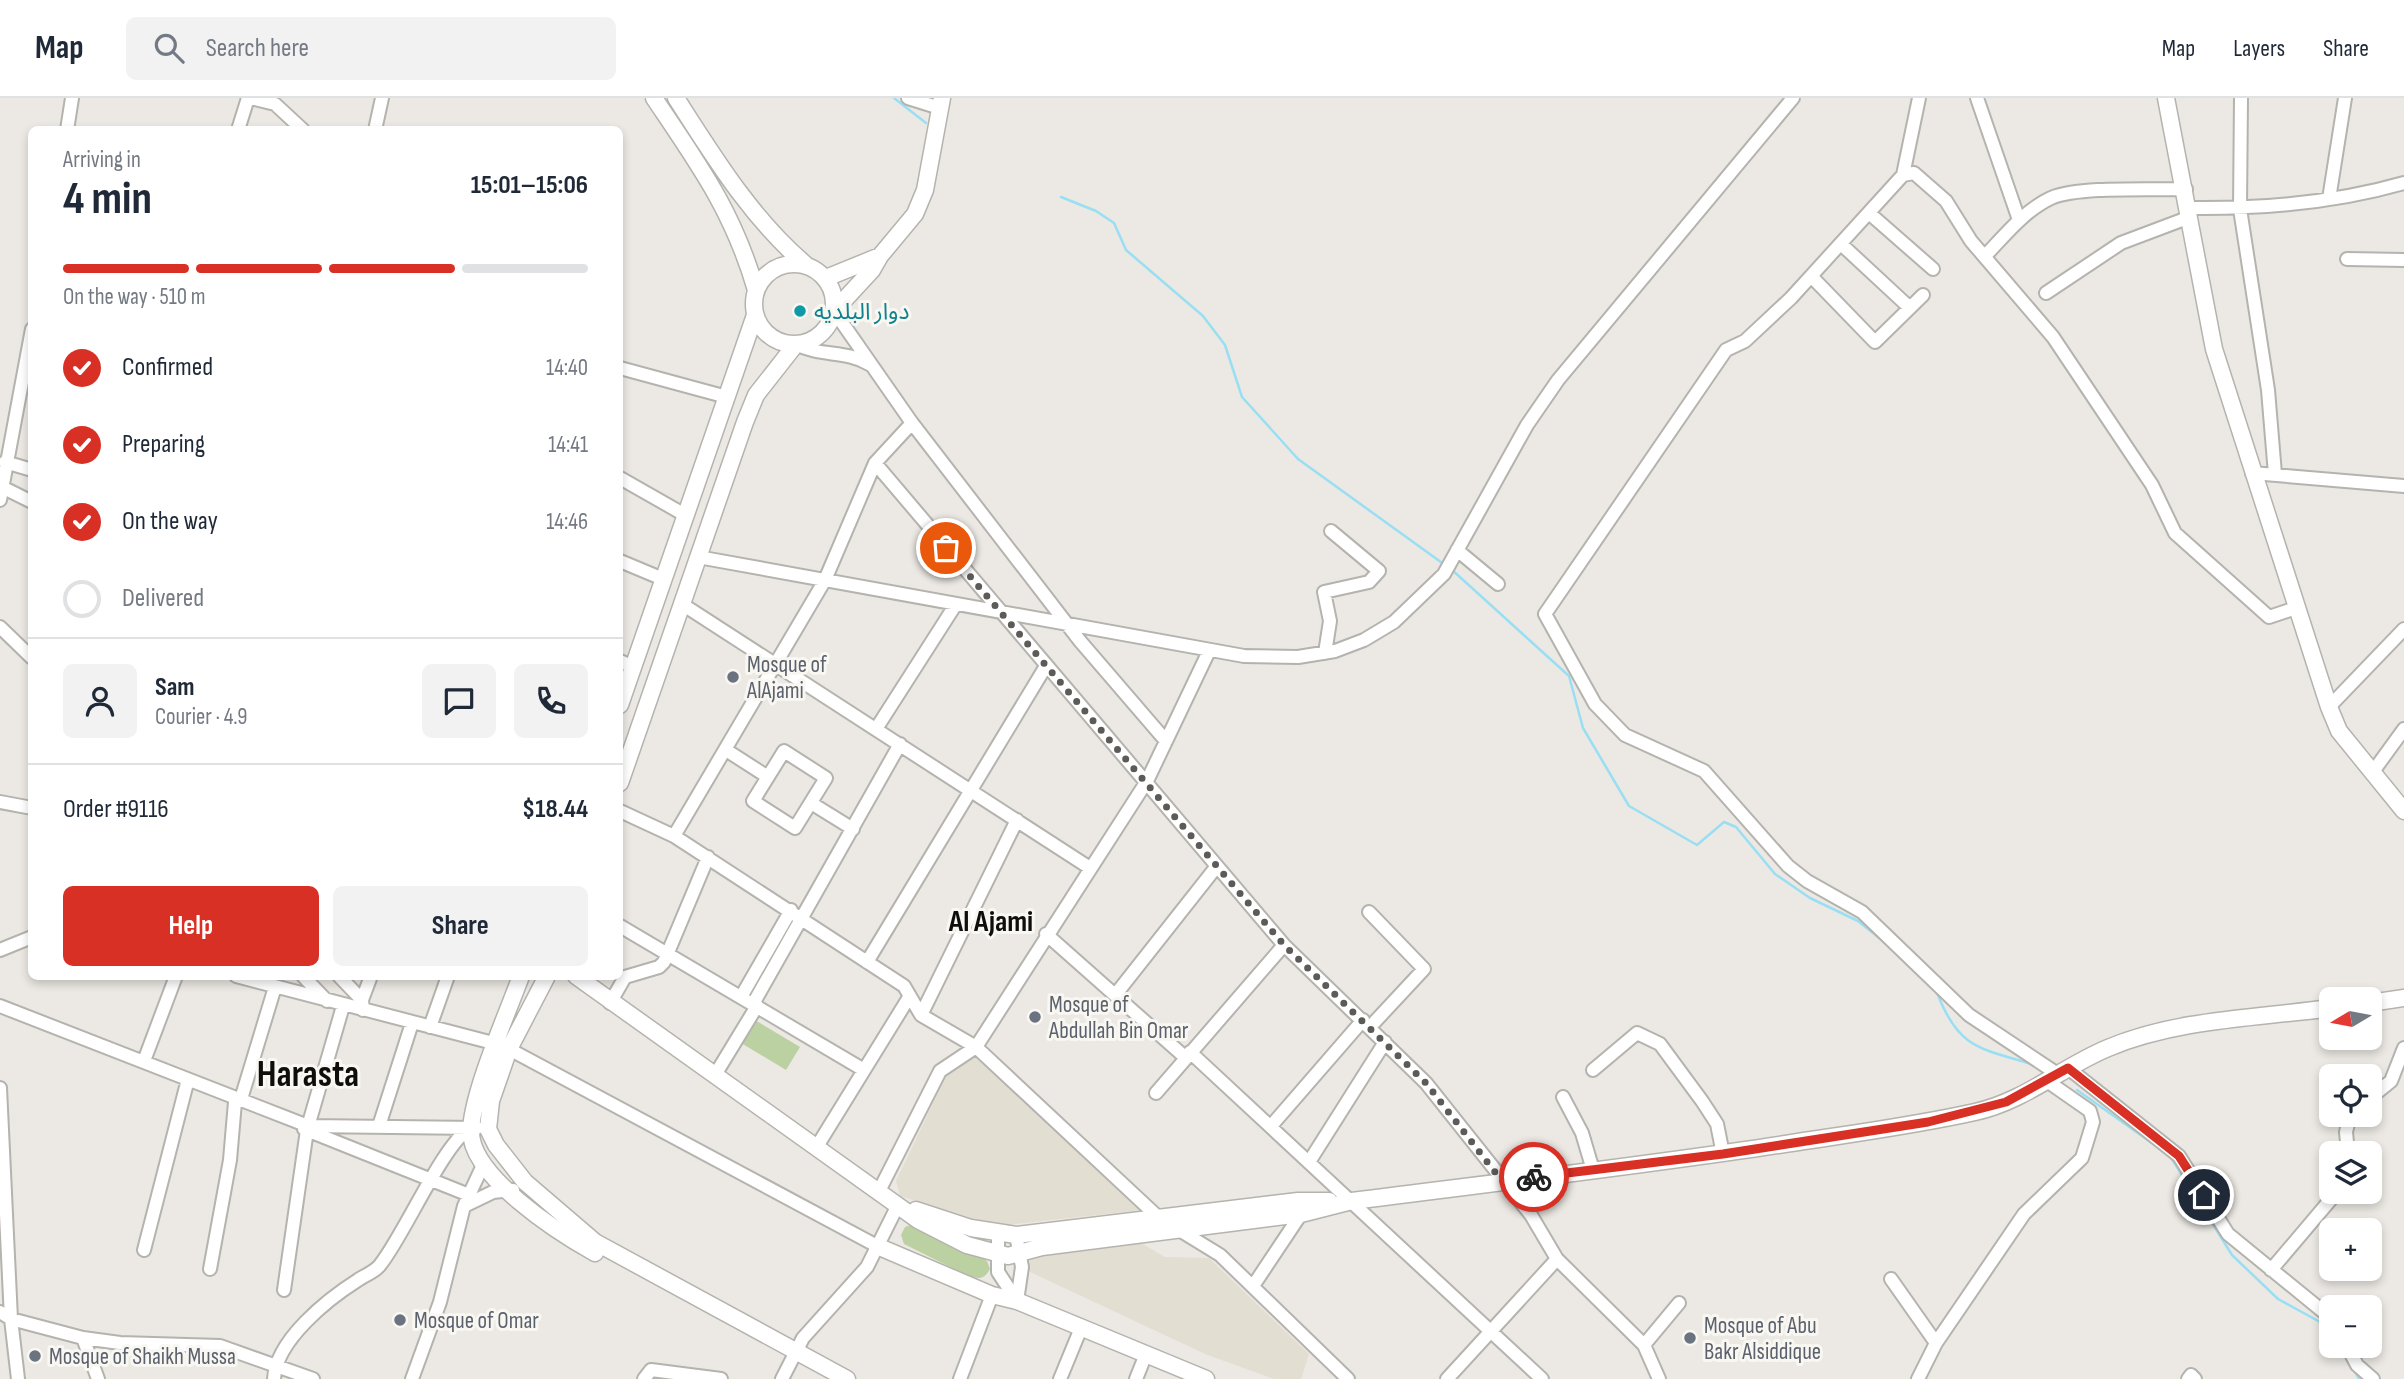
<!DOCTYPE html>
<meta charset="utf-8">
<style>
:root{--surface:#fff;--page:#f2f2f3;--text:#1f2937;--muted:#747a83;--line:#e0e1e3;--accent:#d93025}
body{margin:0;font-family:"Sofia Sans Condensed","Noto Sans Arabic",sans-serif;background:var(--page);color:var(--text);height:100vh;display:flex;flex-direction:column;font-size:26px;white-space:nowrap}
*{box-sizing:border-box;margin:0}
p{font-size:23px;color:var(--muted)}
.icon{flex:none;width:38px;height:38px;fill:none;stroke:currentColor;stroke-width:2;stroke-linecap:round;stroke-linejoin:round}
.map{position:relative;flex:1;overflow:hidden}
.sheet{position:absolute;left:28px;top:28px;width:595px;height:854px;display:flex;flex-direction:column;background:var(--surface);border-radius:10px;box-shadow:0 4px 10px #0003}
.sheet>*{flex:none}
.needle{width:46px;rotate:260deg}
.tools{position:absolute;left:2319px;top:889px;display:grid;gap:14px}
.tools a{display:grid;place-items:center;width:63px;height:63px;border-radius:10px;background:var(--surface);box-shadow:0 4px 10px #0003;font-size:35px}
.pin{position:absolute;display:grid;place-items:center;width:60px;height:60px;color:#fff;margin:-30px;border:4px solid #fff;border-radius:50%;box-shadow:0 2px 7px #0007}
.courier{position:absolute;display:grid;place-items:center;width:70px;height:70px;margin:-35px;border:5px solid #d93025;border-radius:50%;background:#fff;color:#222;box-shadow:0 2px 9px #0007}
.head em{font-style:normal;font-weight:700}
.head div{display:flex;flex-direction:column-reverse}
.head{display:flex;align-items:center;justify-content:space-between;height:119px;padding:0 35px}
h1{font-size:46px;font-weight:700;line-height:52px}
.bar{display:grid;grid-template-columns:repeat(4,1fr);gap:10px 7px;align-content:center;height:84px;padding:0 35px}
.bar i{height:9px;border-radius:5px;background:var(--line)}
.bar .selected{background:var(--accent)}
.bar p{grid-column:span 4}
.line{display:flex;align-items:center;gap:18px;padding:0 35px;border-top:2px solid var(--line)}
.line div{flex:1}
.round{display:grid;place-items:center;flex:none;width:74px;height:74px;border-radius:10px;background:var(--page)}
ol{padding:0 35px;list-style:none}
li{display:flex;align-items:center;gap:21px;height:77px}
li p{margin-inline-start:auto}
li .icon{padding:7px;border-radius:50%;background:var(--accent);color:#fff;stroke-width:4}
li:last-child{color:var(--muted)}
li i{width:38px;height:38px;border:4px solid var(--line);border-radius:50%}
.cta{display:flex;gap:14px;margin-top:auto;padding:14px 35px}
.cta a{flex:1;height:80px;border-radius:10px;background:var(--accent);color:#fff;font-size:28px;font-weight:700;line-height:80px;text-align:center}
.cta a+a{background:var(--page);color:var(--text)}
header{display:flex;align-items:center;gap:42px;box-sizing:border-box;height:98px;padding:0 35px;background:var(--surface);border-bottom:2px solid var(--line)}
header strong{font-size:33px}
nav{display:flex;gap:38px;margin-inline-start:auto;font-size:24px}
.search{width:490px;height:63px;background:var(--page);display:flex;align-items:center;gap:18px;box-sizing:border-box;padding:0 24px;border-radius:10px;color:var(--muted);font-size:26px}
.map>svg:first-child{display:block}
</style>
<header>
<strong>Map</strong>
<div class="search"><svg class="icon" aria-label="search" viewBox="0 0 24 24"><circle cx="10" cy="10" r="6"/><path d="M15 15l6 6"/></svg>Search here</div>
<nav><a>Map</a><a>Layers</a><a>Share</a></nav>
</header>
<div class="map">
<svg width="2404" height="1281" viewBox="0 0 2404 1281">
<rect width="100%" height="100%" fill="#ece9e4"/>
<path fill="#e3ded2" d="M976,958l166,154 -143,16 -99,-30 -4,-15 50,-105z
M1136,1142l29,17 44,1 100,96 -8,25h-27l-69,-25 -177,-83 3,-17z"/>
<path fill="#bbd1a2" d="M755,922l45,27 -14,23 -45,-27z
M913,1126l65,31 9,6 3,8c-6,11 -11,10 -22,7l-64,-32 -3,-9 4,-8z"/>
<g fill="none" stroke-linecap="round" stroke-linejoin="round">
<path stroke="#99dff3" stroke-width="2.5" d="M894,0l32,25
M1061,99l35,14 18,12 12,27 77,66 22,29 17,52 56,62 147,106
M1451,471l118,107 14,52 46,78 68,39 27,-23 12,5 39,47 35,24 48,23 25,20
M1936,892c21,57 41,58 96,74
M2077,992l82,58
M2170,1058l62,99 46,44 53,29
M2354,1272l5,9"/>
<defs>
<path id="minor" d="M251,0l24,6 28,26
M908,0l32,10
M1919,0l-16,77 -112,123 -46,43 -19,9 -181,264 50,90 30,31 79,36 84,95 19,15 55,31 107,103 87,58
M1977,0l42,122
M2241,0l-1,111 28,181 7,84
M67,32l5,-32
M238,32l10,-32
M375,32l7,-32
M1903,77l11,-2 32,28 25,40 82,96 99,148 23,48 94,84 27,-9
M2329,101l16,-101
M2189,110c72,1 146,-5 215,-25
M1869,115l64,56
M1841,146l69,64
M1986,157c19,-20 39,-45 65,-57 28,-12 101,-8 135,-9
M2347,161l57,1
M1811,178l64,66 48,-47
M2046,195l75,-50 69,-26
M834,213l78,112 168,218 86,100
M796,246c24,13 50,6 73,20
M620,270l107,29
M5,364l27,8
M875,365l409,482 142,138 105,132 26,44 87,86 15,34
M2252,375l152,13
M620,380l65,37
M2,389l30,15
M0,402l32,-171
M1457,452l41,34
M698,459l546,99 54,1 37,-6 29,-11 30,-18 50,-48 83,-149 31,-45 235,-282
M620,463l43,18
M682,506l408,264
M0,529l32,31
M1325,555l5,-32 -6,-29 45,-10 10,-11 -48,-40
M620,563l13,6
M2329,609l75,-78
M876,631l80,-125
M726,652l42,27
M784,653l42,27 -31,50 -42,-27z
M2372,675l32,-44
M0,704l32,6
M811,705l42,26
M620,713l54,25 230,150 17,29 55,32 182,170 62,38 128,124
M674,738l151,-256 50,-117 37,-40
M1369,814l55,57 -54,58
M620,828l244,144
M1046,836l140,124
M0,852l32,-13
M867,864l179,-296
M236,878l261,68
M303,878l24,25
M339,878l23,24 1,10
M1116,896l101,-128
M741,899l50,-87
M362,902l9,-24
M610,905l15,-26 34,-10 5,-5 44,-105
M753,906l147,-260
M0,908l308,120 169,2
M921,917l96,-195
M430,929l18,-51
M509,951l368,197
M1190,954l352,327
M144,963l32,-85
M2068,970l111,88 49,78 103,84
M1593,972l44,-37 23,11 42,57 15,23 6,30
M715,977l42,-69
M0,990l11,231 7,60
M1156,995l128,-148
M1563,999l19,36 11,37
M2370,1000l21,-17 13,-33
M241,1001l34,-112
M379,1028l33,-103
M1271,1028l92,-106
M304,1031l165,66
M816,1050l92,-149
M2348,1055l-2,-21 4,-17
M1309,1064l76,-120
M878,1095l62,-122 36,-24 171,-266 62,-130
M464,1108l29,-14 20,-2
M998,1137v37l19,29 5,-34 -6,-32
M144,1152l43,-167
M210,1171l20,-109 5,-58
M2271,1172l66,-78
M1891,1181l45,64
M1253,1188l48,-72
M284,1192l23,-160 36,-124
M0,1214l11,7 72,19 37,5 100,3 93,33
M83,1240l15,41
M1644,1247l35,-42
M2347,1248l10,19 16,14
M274,1281c2,-39 54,-80 84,-99 7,-5 17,-8 22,-15 25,-31 62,-120 91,-138
M412,1281l28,-77 24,-96 19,-41
M644,1281l7,-9 70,9
M782,1281l21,-41 64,-71 31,-62
M960,1281l32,-84
M1060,1281l21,-51
M1136,1281l10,-25
M1447,1281l110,-120
M1918,1281l18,-36 88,-129 58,-56 11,-36 -3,-11 -43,-30
M2188,1281l3,-4 4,4"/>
<path id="major" d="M654,0c45,67 79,113 102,192
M676,0c38,59 75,120 129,166
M2166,0l48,251 115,358 10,24 65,80
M754 206a40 40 0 1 1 80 0a40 40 0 1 1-80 0Z
M826,180l54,-22
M834,213l38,-41 8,-14 35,-42 10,-24 17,-92
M620,607l135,-390
M620,685l125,-361 11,-27 40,-51
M521,878c-15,41 -47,112 -50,153 -3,46 88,104 124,124
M547,878l-38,73 -18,52 -3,28 8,16 29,37 70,60 252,137
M576,878l342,244 49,25 41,11 34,-9 259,-33 51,-13c149,-19 298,-36 446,-59 59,-9 119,-17 177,-30 50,-11 87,-45 133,-64 69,-29 149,-30 223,-40
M2370,905l34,-5
M916,1112l55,18 45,7 282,-34h31
M877,1148l115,49 25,6 189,78"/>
</defs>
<use href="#minor" stroke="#b5b3ae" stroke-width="16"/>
<use href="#major" stroke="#b5b3ae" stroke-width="19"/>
<use href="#minor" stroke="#fff" stroke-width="12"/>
<use href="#major" stroke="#fff" stroke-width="16"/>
</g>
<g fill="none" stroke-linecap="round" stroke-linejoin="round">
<path stroke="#5c5b58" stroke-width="7" stroke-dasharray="0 12.6" d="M946,450l338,397 142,138 76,98 32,-4"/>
<path stroke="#d93025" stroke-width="9" d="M1534,1079l189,-23 205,-32 78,-20 62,-34 111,88 25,39"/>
</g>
<circle fill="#0f9aa8" stroke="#f9f7f1" stroke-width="2.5" cx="800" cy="213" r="7"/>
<g fill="#6b7280" stroke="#f9f7f1" stroke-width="2.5">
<circle cx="733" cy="579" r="7"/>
<circle cx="1035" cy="919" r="7"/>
<circle cx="400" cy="1222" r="7"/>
<circle cx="1690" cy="1240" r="7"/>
<circle cx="35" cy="1258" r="7"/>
</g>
<g text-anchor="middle" stroke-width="6" stroke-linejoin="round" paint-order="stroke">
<g font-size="23" fill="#0d838f" stroke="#f9f7f1" text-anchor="start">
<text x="814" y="221">دوار البلديه</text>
</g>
<g font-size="23" fill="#5b616d" stroke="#f9f7f1" text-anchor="start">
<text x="747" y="574">Mosque of<tspan x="747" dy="26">AlAjami</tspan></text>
<text x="1049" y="914">Mosque of<tspan x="1049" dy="26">Abdullah Bin Omar</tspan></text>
<text x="414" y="1230">Mosque of Omar</text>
<text x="1704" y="1235">Mosque of Abu<tspan x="1704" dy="26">Bakr Alsiddique</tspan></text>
<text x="49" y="1266">Mosque of Shaikh Mussa</text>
</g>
<g font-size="30" font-weight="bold" fill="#0f0e0c" stroke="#f9f7f1">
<text x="991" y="833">Al Ajami</text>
</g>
<g font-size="37" font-weight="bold" fill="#0f0e0c" stroke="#f9f7f1">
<text x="308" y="988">Harasta</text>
</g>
</g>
</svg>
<div class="tools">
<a><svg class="needle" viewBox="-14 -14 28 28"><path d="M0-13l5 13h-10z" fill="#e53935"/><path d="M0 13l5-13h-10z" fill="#747a83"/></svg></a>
<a><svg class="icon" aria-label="locate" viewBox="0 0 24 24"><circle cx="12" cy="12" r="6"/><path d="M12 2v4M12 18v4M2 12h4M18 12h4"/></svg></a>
<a><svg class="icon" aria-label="layers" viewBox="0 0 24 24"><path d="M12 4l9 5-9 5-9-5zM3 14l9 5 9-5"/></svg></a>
<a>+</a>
<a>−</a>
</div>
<div class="pin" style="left:946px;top:450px;background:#ea580c"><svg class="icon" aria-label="bag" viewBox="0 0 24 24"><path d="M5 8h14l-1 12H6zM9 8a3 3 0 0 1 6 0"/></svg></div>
<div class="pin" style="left:2204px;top:1097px;background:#1f2937"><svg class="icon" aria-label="home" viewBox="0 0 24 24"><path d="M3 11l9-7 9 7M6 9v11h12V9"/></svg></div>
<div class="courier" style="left:1534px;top:1079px"><svg class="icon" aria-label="bike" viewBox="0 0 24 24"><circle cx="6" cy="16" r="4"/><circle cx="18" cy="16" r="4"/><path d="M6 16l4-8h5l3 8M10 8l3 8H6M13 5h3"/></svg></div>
<section class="sheet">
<div class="head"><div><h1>4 min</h1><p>Arriving in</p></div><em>15:01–15:06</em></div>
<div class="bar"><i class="selected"></i><i class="selected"></i><i class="selected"></i><i></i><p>On the way · 510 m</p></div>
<ol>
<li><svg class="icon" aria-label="check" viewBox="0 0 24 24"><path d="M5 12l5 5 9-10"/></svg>Confirmed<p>14:40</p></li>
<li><svg class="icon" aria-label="check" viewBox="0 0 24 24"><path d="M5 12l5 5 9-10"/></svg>Preparing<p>14:41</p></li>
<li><svg class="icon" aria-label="check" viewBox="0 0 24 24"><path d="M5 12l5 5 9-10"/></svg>On the way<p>14:46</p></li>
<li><i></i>Delivered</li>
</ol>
<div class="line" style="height:126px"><a class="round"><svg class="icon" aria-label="person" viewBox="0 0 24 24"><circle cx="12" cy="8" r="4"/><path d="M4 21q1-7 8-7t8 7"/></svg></a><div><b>Sam</b><p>Courier · 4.9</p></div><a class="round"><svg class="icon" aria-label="chat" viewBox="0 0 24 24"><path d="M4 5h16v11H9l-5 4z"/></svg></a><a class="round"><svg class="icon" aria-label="phone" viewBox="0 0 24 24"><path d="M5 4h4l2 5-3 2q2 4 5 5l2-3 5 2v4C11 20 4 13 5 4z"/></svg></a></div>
<div class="line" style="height:91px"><div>Order #9116</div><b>$18.44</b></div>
<div class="cta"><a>Help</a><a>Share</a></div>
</section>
</div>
